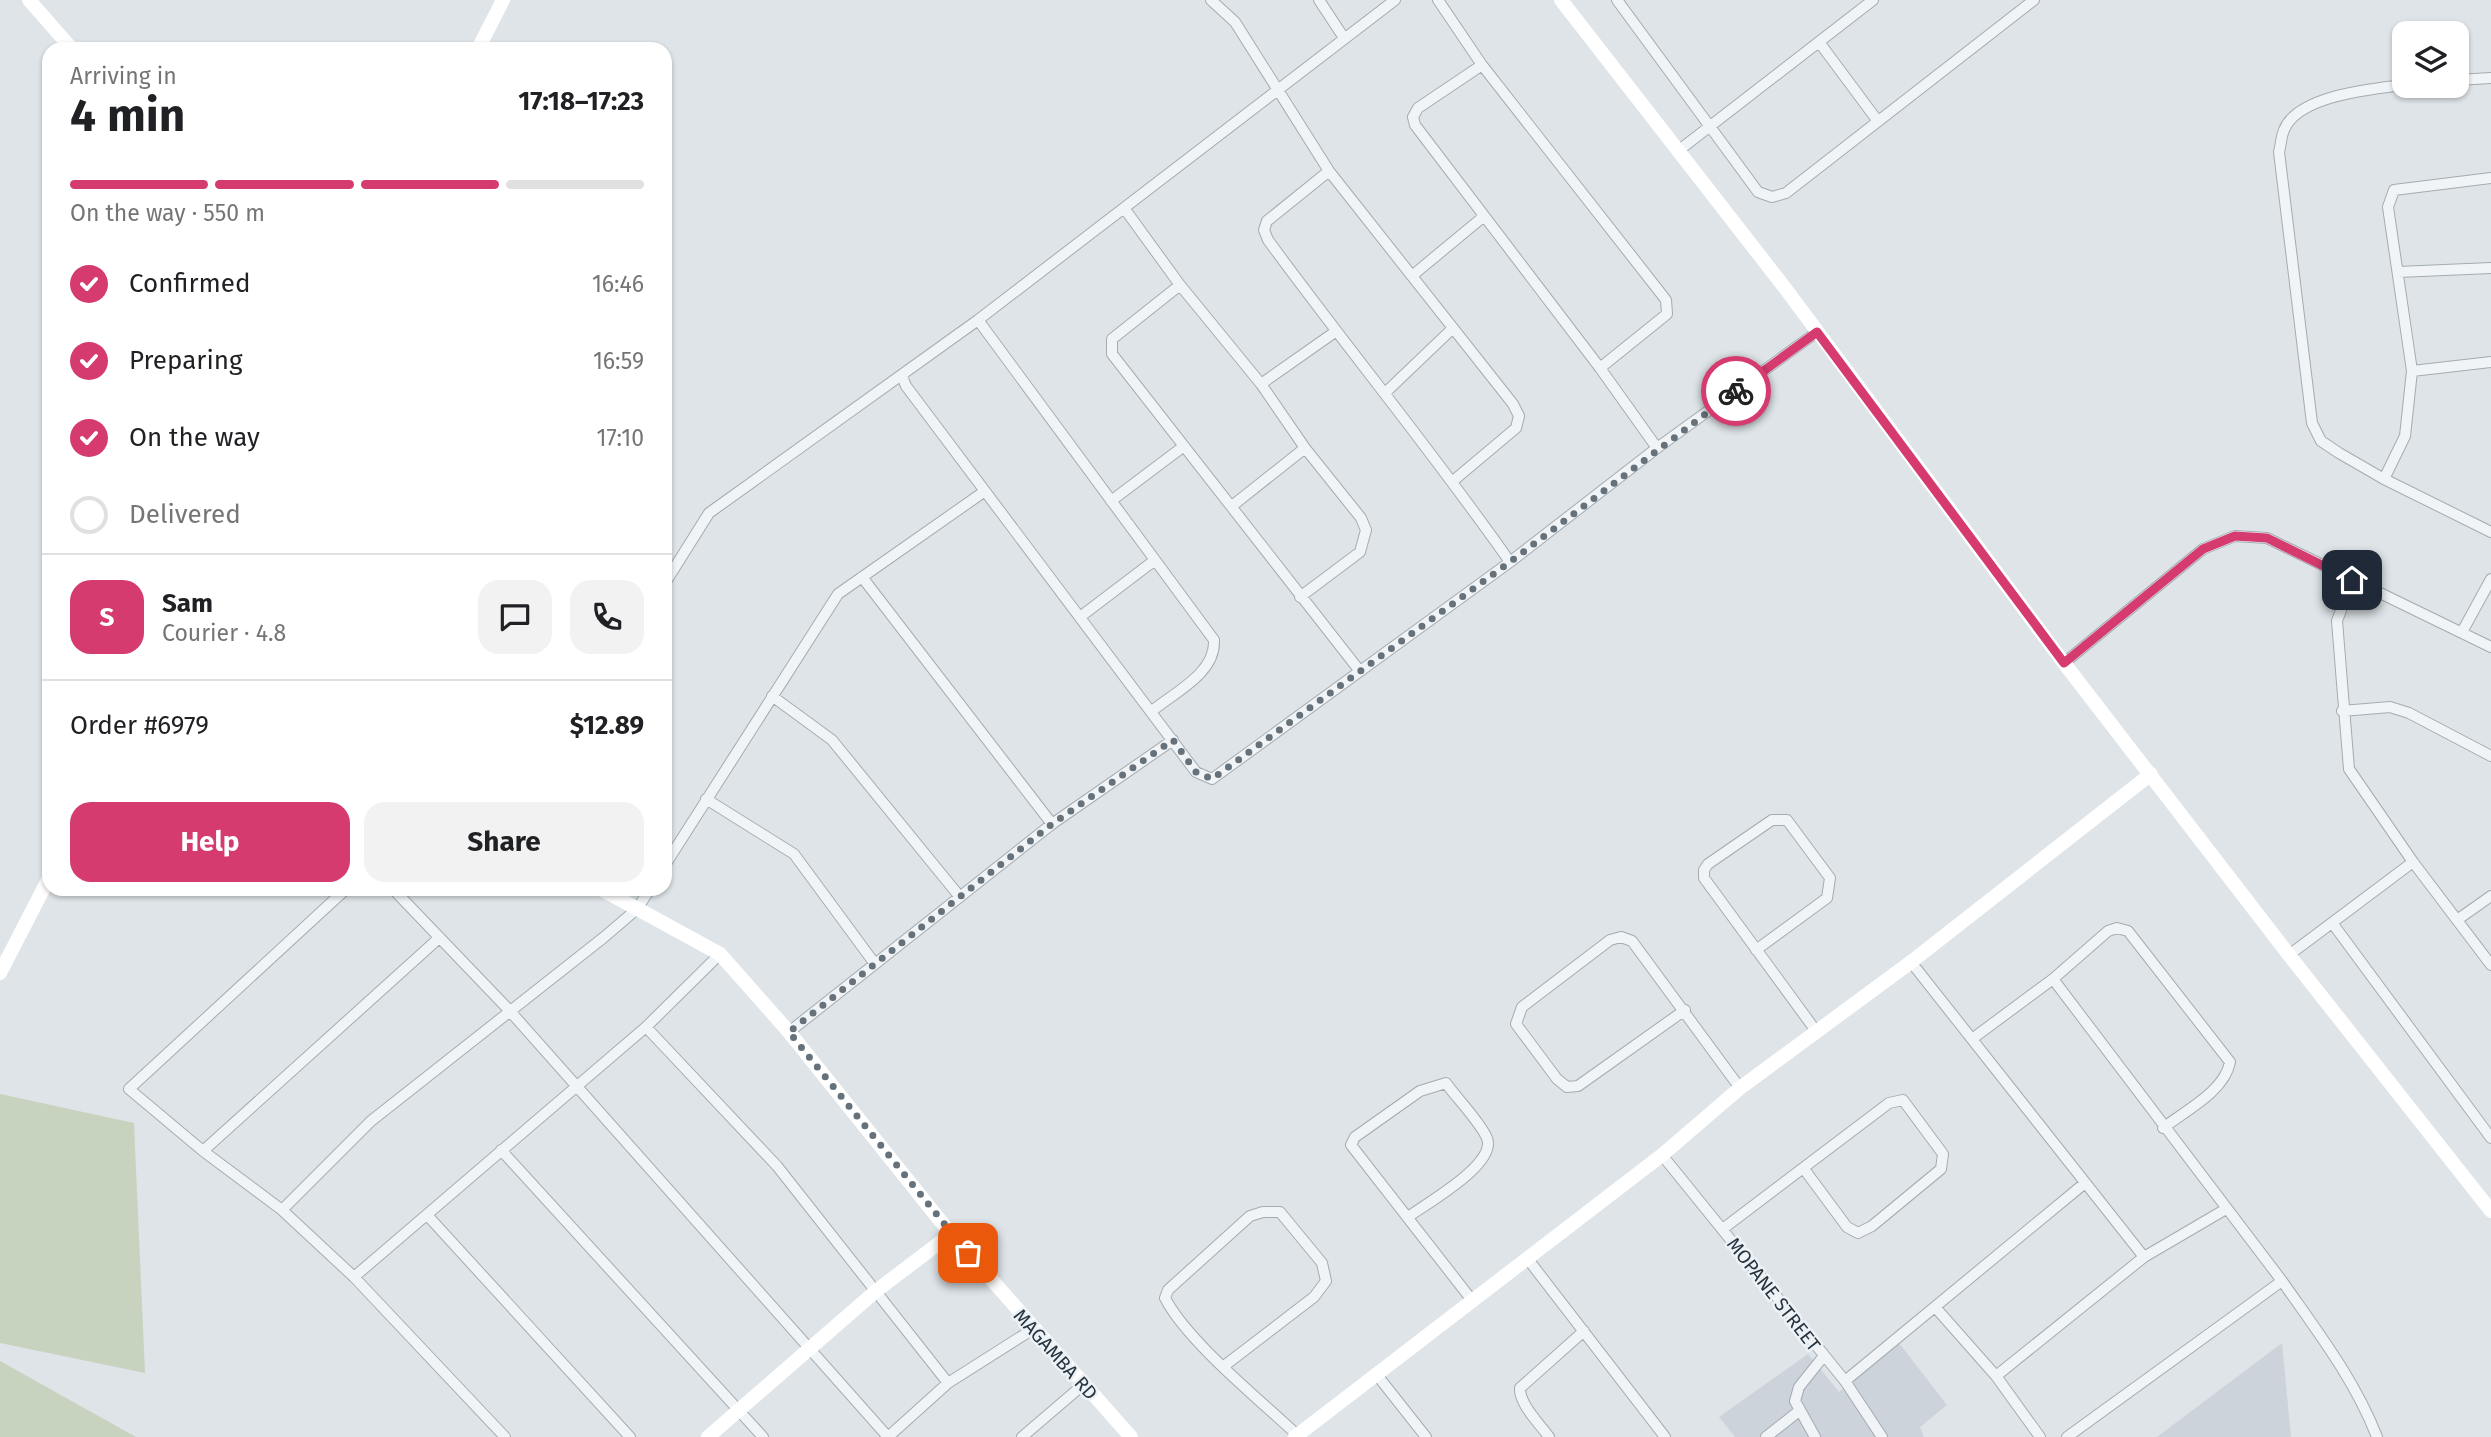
<!DOCTYPE html>
<meta charset="utf-8">
<style>
:root{--surface:#fff;--page:#f2f2f2;--text:#202124;--muted:#757577;--line:#e0e0e0;--accent:#d53b6f}
body{margin:0;font-family:"Fira Sans",sans-serif;background:var(--page);color:var(--text);height:100vh;display:flex;flex-direction:column;font-size:26px;white-space:nowrap}
*{box-sizing:border-box;margin:0}
p{font-size:23px;color:var(--muted)}
.icon{flex:none;width:38px;height:38px;fill:none;stroke:currentColor;stroke-width:2;stroke-linecap:round;stroke-linejoin:round}
.map{position:relative;flex:1;overflow:hidden}
.drawer{position:absolute;left:42px;top:42px;width:630px;height:854px;display:flex;flex-direction:column;background:var(--surface);border-radius:21px;box-shadow:0 2px 5px #0004}
.drawer>*{flex:none}
.controls{position:absolute;left:2392px;top:21px;display:grid;gap:14px}
.controls a{display:grid;place-items:center;width:77px;height:77px;border-radius:14px;background:var(--surface);box-shadow:0 2px 5px #0004;font-size:35px}
.pin{position:absolute;display:grid;place-items:center;width:60px;height:60px;color:#fff;margin:-30px;border-radius:14px;box-shadow:0 4px 10px #0006}
.courier{position:absolute;display:grid;place-items:center;width:70px;height:70px;margin:-35px;border:5px solid #d53b6f;border-radius:50%;background:#fff;color:#222;box-shadow:0 2px 9px #0007}
.overview em{font-style:normal;font-weight:700}
.overview div{display:flex;flex-direction:column-reverse}
.overview{display:flex;align-items:center;justify-content:space-between;height:119px;padding:0 28px}
h1{font-size:46px;font-weight:700;line-height:52px}
.bar{display:grid;grid-template-columns:repeat(4,1fr);gap:10px 7px;align-content:center;height:84px;padding:0 28px}
.bar i{height:9px;border-radius:5px;background:var(--line)}
.bar .on{background:var(--accent)}
.bar p{grid-column:span 4}
.line{display:flex;align-items:center;gap:18px;padding:0 28px;border-top:2px solid var(--line)}
.line div{flex:1}
.round{display:grid;place-items:center;flex:none;width:74px;height:74px;border-radius:21px;background:var(--page)}
ol{padding:0 28px;list-style:none}
li{display:flex;align-items:center;gap:21px;height:77px}
li p{margin-inline-start:auto}
li .icon{padding:7px;border-radius:50%;background:var(--accent);color:#fff;stroke-width:4}
li:last-child{color:var(--muted)}
li i{width:38px;height:38px;border:4px solid var(--line);border-radius:50%}
.cta{display:flex;gap:14px;margin-top:auto;padding:14px 28px}
.cta a{flex:1;height:80px;border-radius:21px;background:var(--accent);color:#fff;font-size:28px;font-weight:700;line-height:80px;text-align:center}
.cta a+a{background:var(--page);color:var(--text)}
.map>svg:first-child{display:block}
</style>
<div class="map">
<svg width="2491" height="1437" viewBox="0 0 2491 1437">
<rect width="100%" height="100%" fill="#dee4e8"/>
<path fill="#ccd3da" d="M1899,1343l48,62 -27,22 4,10h-189l-16,-20 89,-63 31,38z
M2282,1343l9,94h-134z"/>
<path fill="#c7d3be" d="M0,1094l134,29 11,250 -145,-30z
M0,1361l136,76h-136z"/>
<g fill="none" stroke-linecap="round" stroke-linejoin="round">
<defs>
<path id="street" d="M1211,0l24,22 94,149 184,233 6,12 -3,12 -63,53
M1319,0l25,38
M1438,0l44,65 184,235 1,14 -67,54
M1617,0l141,192 14,5 14,-4 248,-193
M1819,42l58,78
M1482,65l-64,43 -5,9 2,8 185,243 57,80
M2457,80l34,-2
M2404,85c-31,4 -106,10 -120,45 -3,7 -3,15 -5,22l33,271 9,18 18,12 45,26 107,53
M1678,151l195,-151
M1329,171l-62,50 -3,9 4,10c79,108 165,212 242,322
M1124,208l56,77 81,99 44,64 56,70 5,12 -6,22 -60,45
M2398,272l93,-4
M1413,275l70,-58
M1180,285l-68,54v15l247,316
M978,320l236,320c2,33 -39,52 -62,71
M2412,371l79,-9
M902,376l4,10 290,386 16,7 298,-217 147,-114 160,-116
M1261,384l74,-52
M1385,393l67,-64
M2384,479l21,-43 7,-65 -24,-164 6,-17 97,-12
M1111,501l73,-55
M1232,506l73,-58
M862,577l190,247
M2352,580l-15,41 12,148 64,93 78,103
M665,583l44,-70 269,-193 417,-320
M1080,617l75,-57
M2462,632l29,-53
M2064,663l139,-114 32,-13 32,2 224,109
M772,696l60,44 128,157
M2342,711l48,-4 19,6 82,43
M706,799l88,55 81,110
M665,865l173,-271 147,-103
M346,889l-217,200 74,62 79,59 72,67 151,160
M393,889l116,121 379,427
M2457,920l34,-24
M2333,924l158,214
M1756,950l71,-52 3,-20 -43,-58h-15l-64,44 -4,6v8l112,153
M2289,955l124,-93
M1911,962l233,295 -148,119 -61,-69
M2053,979l229,302 -215,156
M1685,1010l-107,76 -11,1 -10,-8 -41,-55 6,-17 88,-67 11,-3 11,4 108,147
M646,1027l131,139 171,217
M789,1032l263,-208 121,-84
M1972,1039l81,-60 55,-48 9,-3 11,3 102,131c-5,29 -45,49 -67,66
M501,1150l262,287
M203,1151l235,-212
M1662,1155l183,226 37,56
M282,1210l89,-89 232,-183 34,-29 13,-20
M428,1216l202,221
M1408,1217c19,-14 93,-55 78,-81 -10,-19 -28,-36 -40,-53l-26,8 -65,46 -4,8 120,154
M1724,1228l165,-125 14,-3 40,54 -2,15 -69,57 -14,7 -11,-6 -43,-58
M2144,1257l82,-48
M1527,1258l138,179
M354,1277l292,-250 74,-73
M2282,1281c35,50 73,99 95,156
M1224,1366l90,-69 12,-16 -4,-18 -42,-51h-17l-13,4 -82,74 -3,8c22,43 94,101 131,136
M1377,1375l49,62
M1996,1376l44,61
M1845,1381l240,-198
M888,1437l60,-54 85,-54
M1022,1437l62,-53
M1549,1437c-9,-13 -30,-33 -29,-49l64,-57
M1766,1437l33,-26
M1815,1437l-20,-36 4,-14 24,-30"/>
</defs>
<use href="#street" stroke="#a3acb2" stroke-width="12"/>
<use href="#street" stroke="#f1f4f6" stroke-width="10"/>
<path stroke="#fff" stroke-width="14" d="M29,0l43,49
M1561,0l224,288 279,375 225,292 202,256
M478,49l25,-49
M601,889l119,65 69,78 162,202 180,203
M0,973l49,-95
M708,1437l168,-146 75,-57
M1295,1437l367,-282 78,-67 171,-126 240,-188"/>
</g>
<g fill="none" stroke-linecap="round" stroke-linejoin="round">
<path stroke="#66727b" stroke-width="7" stroke-dasharray="0 12.6" d="M968,1253l-179,-221 263,-208 121,-84 23,32 16,7 18,-13 280,-204 226,-171"/>
<path stroke="#d53b6f" stroke-width="9" d="M1736,391l81,-59 247,331 139,-114 32,-13 32,2 85,42"/>
</g>
<g text-anchor="middle" stroke-width="5" stroke-linejoin="round" paint-order="stroke">
<g font-size="19" fill="#263440" stroke="#edf2f6">
<text transform="translate(1774 1294) rotate(52)" y="7">MOPANE STREET</text>
<text transform="translate(1056 1354) rotate(48)" y="7">MAGAMBA RD</text>
</g>
</g>
</svg>
<div class="controls">
<a><svg class="icon" aria-label="layers" viewBox="0 0 24 24"><path d="M12 4l9 5-9 5-9-5zM3 14l9 5 9-5"/></svg></a>
</div>
<div class="pin" style="left:968px;top:1253px;background:#ea580c"><svg class="icon" aria-label="bag" viewBox="0 0 24 24"><path d="M5 8h14l-1 12H6zM9 8a3 3 0 0 1 6 0"/></svg></div>
<div class="pin" style="left:2352px;top:580px;background:#1f2937"><svg class="icon" aria-label="home" viewBox="0 0 24 24"><path d="M3 11l9-7 9 7M6 9v11h12V9"/></svg></div>
<div class="courier" style="left:1736px;top:391px"><svg class="icon" aria-label="bike" viewBox="0 0 24 24"><circle cx="6" cy="16" r="4"/><circle cx="18" cy="16" r="4"/><path d="M6 16l4-8h5l3 8M10 8l3 8H6M13 5h3"/></svg></div>
<section class="drawer">
<div class="overview"><div><h1>4 min</h1><p>Arriving in</p></div><em>17:18–17:23</em></div>
<div class="bar"><i class="on"></i><i class="on"></i><i class="on"></i><i></i><p>On the way · 550 m</p></div>
<ol>
<li><svg class="icon" aria-label="check" viewBox="0 0 24 24"><path d="M5 12l5 5 9-10"/></svg>Confirmed<p>16:46</p></li>
<li><svg class="icon" aria-label="check" viewBox="0 0 24 24"><path d="M5 12l5 5 9-10"/></svg>Preparing<p>16:59</p></li>
<li><svg class="icon" aria-label="check" viewBox="0 0 24 24"><path d="M5 12l5 5 9-10"/></svg>On the way<p>17:10</p></li>
<li><i></i>Delivered</li>
</ol>
<div class="line" style="height:126px"><b class="round" style="background:var(--accent);color:#fff">S</b><div><b>Sam</b><p>Courier · 4.8</p></div><a class="round"><svg class="icon" aria-label="chat" viewBox="0 0 24 24"><path d="M4 5h16v11H9l-5 4z"/></svg></a><a class="round"><svg class="icon" aria-label="phone" viewBox="0 0 24 24"><path d="M5 4h4l2 5-3 2q2 4 5 5l2-3 5 2v4C11 20 4 13 5 4z"/></svg></a></div>
<div class="line" style="height:91px"><div>Order #6979</div><b>$12.89</b></div>
<div class="cta"><a>Help</a><a>Share</a></div>
</section>
</div>
